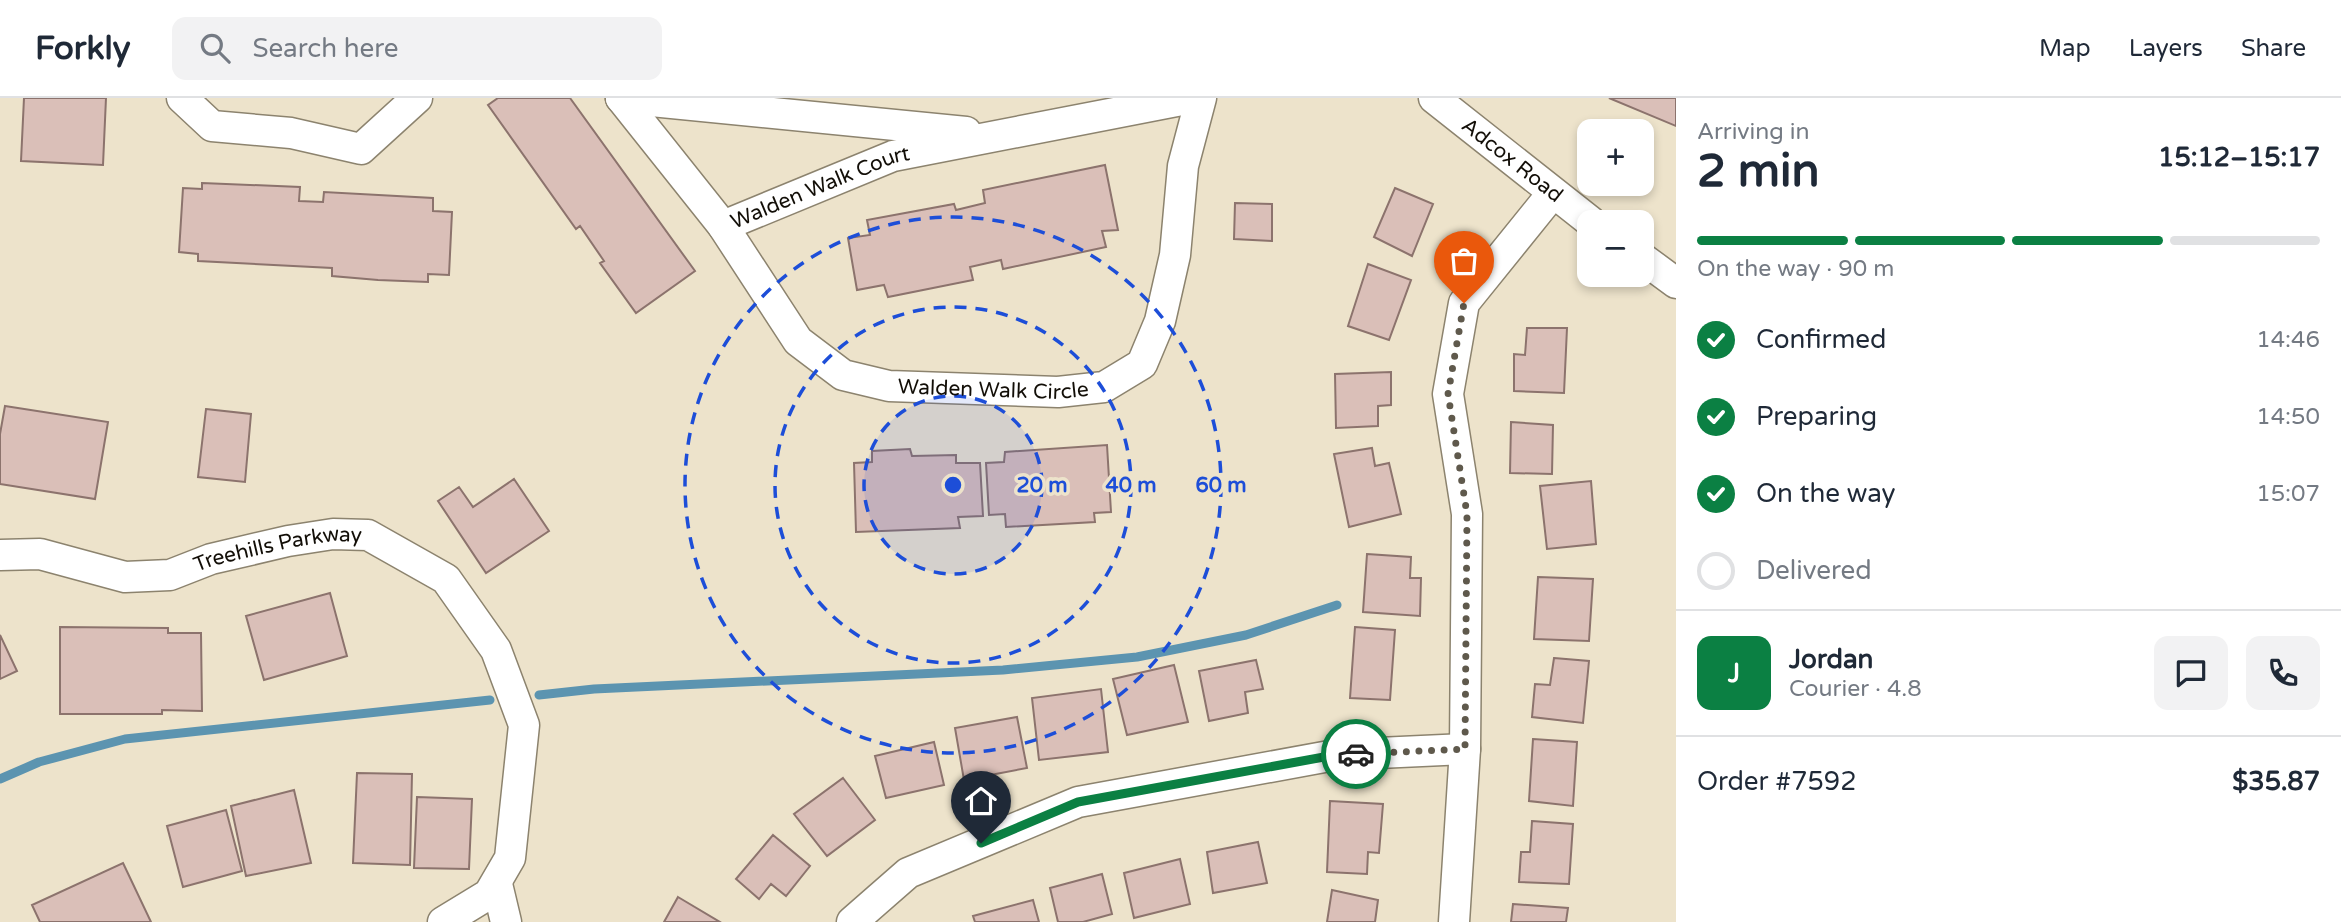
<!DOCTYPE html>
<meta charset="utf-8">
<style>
:root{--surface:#fff;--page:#f2f2f3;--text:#1f2937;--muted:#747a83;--line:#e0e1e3;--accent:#0b8043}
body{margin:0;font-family:"Varela Round",sans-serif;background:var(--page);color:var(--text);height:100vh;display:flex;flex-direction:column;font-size:26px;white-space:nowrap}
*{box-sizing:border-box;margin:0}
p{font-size:23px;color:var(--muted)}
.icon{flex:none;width:38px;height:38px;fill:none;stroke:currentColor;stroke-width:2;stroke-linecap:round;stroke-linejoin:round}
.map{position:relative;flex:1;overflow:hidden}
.drawer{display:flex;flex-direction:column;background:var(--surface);width:665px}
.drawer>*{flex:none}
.tools{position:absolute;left:1577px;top:21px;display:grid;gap:14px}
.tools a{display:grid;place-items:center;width:77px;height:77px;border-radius:14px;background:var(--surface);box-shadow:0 4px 10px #0003;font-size:35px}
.pin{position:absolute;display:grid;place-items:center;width:60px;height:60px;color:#fff;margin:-72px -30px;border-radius:50% 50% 50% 0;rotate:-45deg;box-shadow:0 0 7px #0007}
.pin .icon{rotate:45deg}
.courier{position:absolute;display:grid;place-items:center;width:70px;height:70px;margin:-35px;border:5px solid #0b8043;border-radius:50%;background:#fff;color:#222;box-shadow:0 2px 9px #0007}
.overview em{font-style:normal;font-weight:700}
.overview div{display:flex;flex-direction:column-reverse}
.overview{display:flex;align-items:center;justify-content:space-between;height:119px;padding:0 21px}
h1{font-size:46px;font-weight:700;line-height:52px}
.bar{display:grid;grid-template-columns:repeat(4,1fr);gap:10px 7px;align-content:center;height:84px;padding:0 21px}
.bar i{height:9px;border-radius:5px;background:var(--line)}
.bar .on{background:var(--accent)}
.bar p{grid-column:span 4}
.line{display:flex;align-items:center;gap:18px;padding:0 21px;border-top:2px solid var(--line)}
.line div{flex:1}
.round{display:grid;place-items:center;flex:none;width:74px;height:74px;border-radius:14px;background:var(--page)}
ol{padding:0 21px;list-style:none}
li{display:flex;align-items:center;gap:21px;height:77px}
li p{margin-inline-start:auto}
li .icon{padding:7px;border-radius:50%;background:var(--accent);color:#fff;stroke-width:4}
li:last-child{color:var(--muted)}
li i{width:38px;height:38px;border:4px solid var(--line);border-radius:50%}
header{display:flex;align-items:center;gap:42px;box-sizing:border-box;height:98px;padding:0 35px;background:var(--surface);border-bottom:2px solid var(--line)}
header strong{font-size:33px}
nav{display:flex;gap:38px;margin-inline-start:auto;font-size:24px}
.search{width:490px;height:63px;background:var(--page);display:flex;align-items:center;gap:18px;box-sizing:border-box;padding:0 24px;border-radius:14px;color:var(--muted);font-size:26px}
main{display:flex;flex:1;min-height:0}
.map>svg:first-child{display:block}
</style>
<header>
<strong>Forkly</strong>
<div class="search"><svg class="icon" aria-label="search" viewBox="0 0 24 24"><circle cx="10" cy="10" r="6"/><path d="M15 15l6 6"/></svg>Search here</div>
<nav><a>Map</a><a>Layers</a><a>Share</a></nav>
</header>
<main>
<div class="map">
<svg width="1676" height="824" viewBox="0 0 1676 824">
<rect width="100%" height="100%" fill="#ede3cb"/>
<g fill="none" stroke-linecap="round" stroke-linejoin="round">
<path stroke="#5c94b0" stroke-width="9" d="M539,597l55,-6 409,-19 134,-13 109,-22 91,-30
M0,681l39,-17 86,-23 365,-39"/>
</g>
<path fill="#dabfb8" stroke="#8c736d" stroke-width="2" d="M24,0h82l-3,67 -82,-4z
M498,0h72l125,173 -59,42 -36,-50 4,-2 -24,-35 -4,3 -88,-124z
M1609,0h67v28z
M1105,67l13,65 -16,1 4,16 -103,22 -2,-9 -31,7 3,13 -85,17 -4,-12 -27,5 -9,-52 22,-3 -3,-15 87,-16 2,6 29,-7 -2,-13z
M202,85l98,4 -1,14 24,1 1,-10 109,6v13l19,1 -3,63 -21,-1v8l-50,-2 -46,-4v-8l-134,-7v-7l-19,-2 4,-64 19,1z
M1395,90l38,16 -21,52 -38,-19z
M1235,105l37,1v37l-38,-2z
M1368,166l43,16 -22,60 -41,-14z
M1527,230h40l-3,65 -50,-2v-37l11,1z
M1391,274v33l-13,1v20l-42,2 -1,-54z
M5,308l103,16 -13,77 -95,-15v-50z
M206,311l45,5 -6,68 -47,-5z
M1511,324l42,3 -1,49 -42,-1z
M1107,347l4,67 -17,1 1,9 -89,5 -1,-13 -16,1 -3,-52 18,-1 1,-10z
M1372,350l3,18 14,-3 12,51 -52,13 -15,-73z
M910,351l2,7 44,-1v8h24l3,53 -25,1 2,11 -104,4 -2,-69 18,-1v-11z
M514,381l35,52 -63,42 -48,-72 21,-14 14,20z
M1591,383l5,63 -49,5 -7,-63z
M1367,456l44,3 -1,21h11l-1,38 -57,-4z
M1538,479l55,2 -4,62 -55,-2z
M330,495l17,63 -83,24 -18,-64z
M60,529l108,1v5h33l1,78 -40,-1v4h-102z
M1355,529l40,3 -5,70 -40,-2z
M0,537l17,36 -17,8z
M1554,560l35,3 -6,62 -51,-6 3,-33 15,1z
M1256,562l7,29 -18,3 3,21 -39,8 -10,-50z
M1174,567l14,57 -61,13 -14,-56z
M1101,591l7,63 -69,8 -7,-62z
M1017,619l10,51 -63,12 -9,-52z
M1533,641l44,3 -4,64 -44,-5z
M934,644l10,43 -58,13 -11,-42z
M357,675l55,1 -2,91 -57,-2z
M843,680l32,42 -48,36 -33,-42z
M294,692l17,73 -65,13 -15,-70z
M417,699l55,2 -3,70 -55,-1z
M1330,703l53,3 -4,49 -11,-1 -1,22 -40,-2z
M226,712l16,61 -59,16 -16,-61z
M1532,723l41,3 -4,60 -50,-2 2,-30h9z
M773,737l37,31 -24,30 -15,-12 -12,15 -23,-20z
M1258,744l9,41 -54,10 -6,-41z
M1180,761l10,45 -56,14 -10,-45z
M123,765l28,59h-111l-8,-17z
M1102,776l10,40 -29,8h-25l-8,-34z
M1332,792l46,10 -3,22h-48z
M678,799l42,25h-56z
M1033,802l6,22h-64l-2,-6z
M1513,806l55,4 -2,14h-55z"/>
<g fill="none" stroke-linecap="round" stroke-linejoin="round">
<defs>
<g id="minor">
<path d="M182,0l30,28 79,7 70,16 56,-51"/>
<path id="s1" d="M621,0l102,128 75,115 45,34 46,11 169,6 46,-5 38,-23 18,-43 15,-66 8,-89 18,-68"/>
<path d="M621,0l345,34"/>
<path id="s2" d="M1434,0l157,124"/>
<path id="s3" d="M723,128l170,-70 299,-58"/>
<path d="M1642,160l34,25"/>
<path id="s4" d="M0,457l40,-1 85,23 45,-2 41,-16 77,-18 45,-7 35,1 78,44 50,71 28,75 -14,133 -21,36 -46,28"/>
<path d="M497,786l9,38"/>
<path d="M852,824l56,-49 170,-71 257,-47 130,-6"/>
<path d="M1454,824l11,-173 2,-235 -19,-120 16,-91 88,-109"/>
</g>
</defs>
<use href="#minor" stroke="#8c836e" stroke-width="33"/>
<use href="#minor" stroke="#fff" stroke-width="30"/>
</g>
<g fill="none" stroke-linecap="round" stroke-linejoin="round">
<path stroke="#5f594c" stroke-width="7" stroke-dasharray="0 12.6" d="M1356,656l109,-5 2,-235 -19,-120 16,-91"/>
<path stroke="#0b8043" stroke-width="9" d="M981,745l97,-41 257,-47 21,-1"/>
</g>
<circle cx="953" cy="387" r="89" fill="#1d4ed8" fill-opacity=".12"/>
<g fill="none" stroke="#1d4ed8" stroke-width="3.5" stroke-dasharray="12 9">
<circle cx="953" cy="387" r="89"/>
<circle cx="953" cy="387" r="178"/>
<circle cx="953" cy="387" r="268"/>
</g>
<g text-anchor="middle" stroke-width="7" stroke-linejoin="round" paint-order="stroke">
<g font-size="21" fill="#120e07" stroke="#ede3cb">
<text dy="7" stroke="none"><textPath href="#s2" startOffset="100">Adcox Road</textPath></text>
<text dy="7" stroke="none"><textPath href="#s3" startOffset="105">Walden Walk Court</textPath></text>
<text dy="7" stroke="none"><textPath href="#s1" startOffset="509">Walden Walk Circle</textPath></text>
<text dy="7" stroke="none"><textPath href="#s4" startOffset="285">Treehills Parkway</textPath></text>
</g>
</g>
<circle cx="953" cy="387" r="10" fill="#1d4ed8" stroke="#ede3cb" stroke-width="3.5"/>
<g font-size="21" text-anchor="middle" font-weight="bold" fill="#1d4ed8" stroke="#ede3cb" stroke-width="7" stroke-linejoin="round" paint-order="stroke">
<text x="1042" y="394">20 m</text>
<text x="1131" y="394">40 m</text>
<text x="1221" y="394">60 m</text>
</g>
</svg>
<div class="tools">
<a>+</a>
<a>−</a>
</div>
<div class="pin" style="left:1464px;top:205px;background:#ea580c"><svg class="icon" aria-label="bag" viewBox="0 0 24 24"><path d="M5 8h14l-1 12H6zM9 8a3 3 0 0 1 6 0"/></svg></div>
<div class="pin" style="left:981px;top:745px;background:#1f2937"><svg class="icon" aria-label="home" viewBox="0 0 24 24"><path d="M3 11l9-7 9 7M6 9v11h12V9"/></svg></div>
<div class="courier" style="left:1356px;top:656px"><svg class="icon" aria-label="car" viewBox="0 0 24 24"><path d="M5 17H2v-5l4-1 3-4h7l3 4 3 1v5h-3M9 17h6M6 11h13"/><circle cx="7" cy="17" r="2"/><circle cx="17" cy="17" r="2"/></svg></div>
</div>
<section class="drawer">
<div class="overview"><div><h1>2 min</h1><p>Arriving in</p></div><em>15:12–15:17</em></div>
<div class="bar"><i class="on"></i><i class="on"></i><i class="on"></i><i></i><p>On the way · 90 m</p></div>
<ol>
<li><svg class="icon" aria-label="check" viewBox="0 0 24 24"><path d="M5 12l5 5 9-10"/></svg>Confirmed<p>14:46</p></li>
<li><svg class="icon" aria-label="check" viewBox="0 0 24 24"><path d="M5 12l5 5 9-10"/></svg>Preparing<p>14:50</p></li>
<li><svg class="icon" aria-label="check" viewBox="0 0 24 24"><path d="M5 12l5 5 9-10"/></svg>On the way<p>15:07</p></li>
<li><i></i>Delivered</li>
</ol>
<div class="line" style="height:126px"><b class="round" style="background:var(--accent);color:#fff">J</b><div><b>Jordan</b><p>Courier · 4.8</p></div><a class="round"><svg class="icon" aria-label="chat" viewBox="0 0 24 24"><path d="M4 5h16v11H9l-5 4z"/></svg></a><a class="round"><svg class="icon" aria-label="phone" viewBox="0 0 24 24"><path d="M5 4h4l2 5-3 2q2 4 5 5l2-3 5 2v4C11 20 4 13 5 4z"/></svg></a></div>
<div class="line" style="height:91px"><div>Order #7592</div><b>$35.87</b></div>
</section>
</main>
